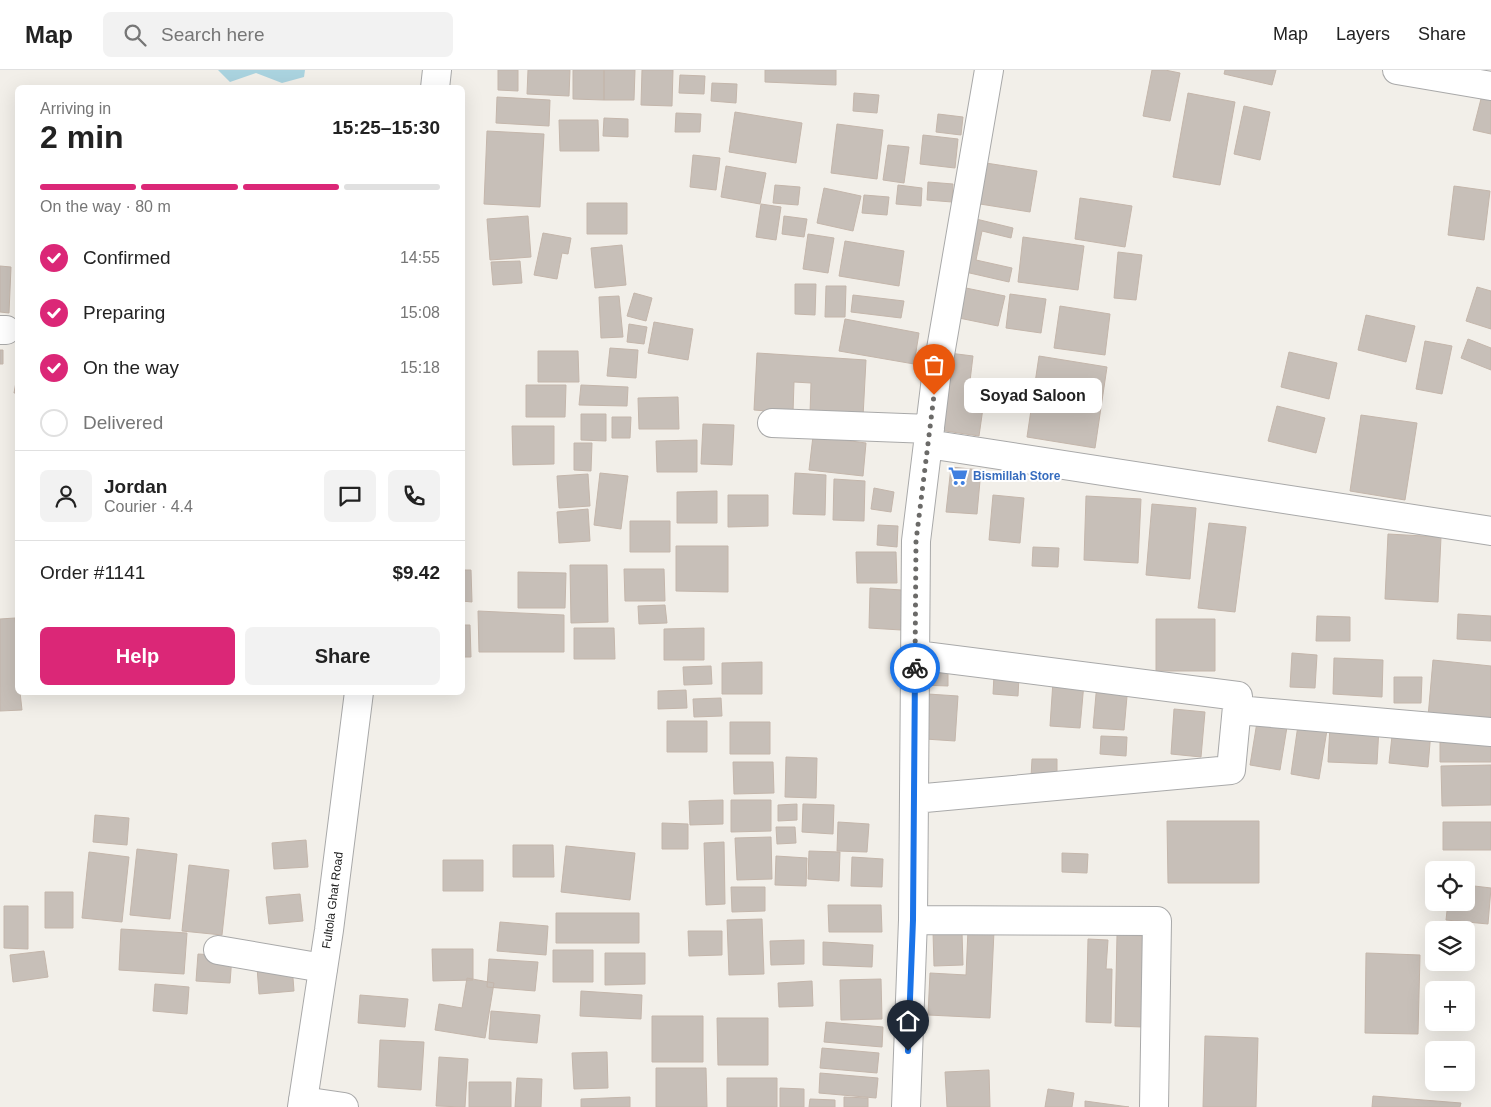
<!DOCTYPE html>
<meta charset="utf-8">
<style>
:root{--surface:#fff;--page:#f2f2f2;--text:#222;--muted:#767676;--line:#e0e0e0;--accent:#db2777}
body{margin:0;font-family:Arial,sans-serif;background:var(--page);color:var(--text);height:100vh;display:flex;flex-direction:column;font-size:19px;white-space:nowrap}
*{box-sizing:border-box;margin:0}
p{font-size:16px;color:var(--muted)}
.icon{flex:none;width:28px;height:28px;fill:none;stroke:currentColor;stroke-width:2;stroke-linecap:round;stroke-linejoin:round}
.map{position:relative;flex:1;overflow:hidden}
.side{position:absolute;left:15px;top:15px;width:450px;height:610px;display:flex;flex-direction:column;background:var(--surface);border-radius:8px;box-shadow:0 5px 20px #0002}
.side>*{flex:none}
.controls{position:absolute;left:1425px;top:791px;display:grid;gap:10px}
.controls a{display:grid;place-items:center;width:50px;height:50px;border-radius:8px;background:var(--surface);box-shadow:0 5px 20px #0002;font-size:25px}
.pin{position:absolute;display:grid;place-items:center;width:42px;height:42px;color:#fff;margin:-51px -21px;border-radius:50% 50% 50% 0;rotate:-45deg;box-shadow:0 0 5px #0007}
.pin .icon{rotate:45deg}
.courier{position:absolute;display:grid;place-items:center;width:50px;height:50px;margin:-25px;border:4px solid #1a73e8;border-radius:50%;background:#fff;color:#222;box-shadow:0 1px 6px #0007}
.bubble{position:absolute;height:35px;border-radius:8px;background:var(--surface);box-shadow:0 5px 20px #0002;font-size:16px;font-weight:700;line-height:35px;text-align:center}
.headline em{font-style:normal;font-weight:700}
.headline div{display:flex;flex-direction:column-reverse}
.headline{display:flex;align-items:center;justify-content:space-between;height:85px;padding:0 25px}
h1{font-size:32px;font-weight:700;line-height:38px}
.bar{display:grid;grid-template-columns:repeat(4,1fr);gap:8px 5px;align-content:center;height:60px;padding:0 25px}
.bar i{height:6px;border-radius:4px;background:var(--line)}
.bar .active{background:var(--accent)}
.bar p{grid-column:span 4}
.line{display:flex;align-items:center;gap:12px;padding:0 25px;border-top:1px solid var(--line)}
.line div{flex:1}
.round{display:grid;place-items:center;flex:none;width:52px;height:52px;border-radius:8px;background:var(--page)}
ol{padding:0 25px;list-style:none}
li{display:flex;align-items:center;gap:15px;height:55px}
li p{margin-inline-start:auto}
li .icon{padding:5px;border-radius:50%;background:var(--accent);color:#fff;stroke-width:4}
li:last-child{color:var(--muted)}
li i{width:28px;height:28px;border:2px solid var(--line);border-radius:50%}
.action{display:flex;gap:10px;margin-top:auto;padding:10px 25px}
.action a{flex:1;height:58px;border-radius:8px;background:var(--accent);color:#fff;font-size:20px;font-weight:700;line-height:58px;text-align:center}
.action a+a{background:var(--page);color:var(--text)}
header{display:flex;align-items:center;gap:30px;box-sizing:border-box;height:70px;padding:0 25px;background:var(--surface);border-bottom:1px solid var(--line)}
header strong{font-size:24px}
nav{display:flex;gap:28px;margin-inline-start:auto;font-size:18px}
.search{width:350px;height:45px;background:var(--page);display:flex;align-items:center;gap:12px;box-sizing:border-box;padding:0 18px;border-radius:8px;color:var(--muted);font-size:19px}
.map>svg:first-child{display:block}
</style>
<header>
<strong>Map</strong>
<div class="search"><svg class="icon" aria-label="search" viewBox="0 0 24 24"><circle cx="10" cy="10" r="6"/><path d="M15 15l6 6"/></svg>Search here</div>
<nav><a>Map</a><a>Layers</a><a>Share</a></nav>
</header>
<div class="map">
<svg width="1491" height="1037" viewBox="0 0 1491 1037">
<rect width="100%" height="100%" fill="#f2efe9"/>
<path fill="#aad3df" d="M218,0h87l-1,7 -22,6 -26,-10 -26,9z"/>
<path fill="#c7bfb8" stroke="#c4b6ab" d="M498,0h20v21l-20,-1z
M528,0h42l-1,26 -42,-2z
M573,0h31v30l-31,-1z
M604,0h31l-1,30h-30z
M642,0h31l-1,36 -31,-1z
M765,0h71v15l-71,-3z
M1152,0h13l15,3 -10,48 -27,-5z
M1225,0h51l-4,15 -48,-11z
M680,5l25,1 -1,18 -25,-1z
M712,13l25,1 -1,19 -25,-2z
M854,23l25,2 -2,18 -24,-2z
M1188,23l47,9 -15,83 -47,-8z
M1482,25l9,2v37l-18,-4z
M497,27l53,3 -1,26 -53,-3z
M1244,36l26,6 -10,48 -26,-6z
M735,42l67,11 -6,40 -67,-11z
M676,43l25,1 -1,18h-25z
M938,44l25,3 -2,18 -25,-3z
M604,48l24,1v18l-25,-1z
M559,50h39l1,31h-39z
M837,54l46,6 -6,49 -46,-6z
M487,61l57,3 -4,73 -56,-3z
M923,65l35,4 -3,29 -35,-4z
M888,75l21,2 -5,36 -21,-3z
M693,85l27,3 -4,32 -26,-3z
M986,93l51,8 -7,41 -50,-8z
M726,96l40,7 -6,31 -39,-7z
M928,112l25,2 -1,18 -25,-2z
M775,115l25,2 -2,18 -25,-2z
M898,115l24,3 -1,18 -25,-2z
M1454,116l36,5 -6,49 -36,-5z
M824,118l37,8 -8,35 -36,-8z
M864,125l25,2 -2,18 -25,-2z
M1080,128l52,8 -7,41 -50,-8z
M587,133h40v31h-40z
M761,134l20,3 -5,33 -20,-3z
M528,146l3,41 -41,3 -3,-41z
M784,146l23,3 -3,18 -22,-3z
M972,148l41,10 -2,10 -29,-7 -6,29 36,8 -3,14 -48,-11z
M543,163l28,5 -3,16 -6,-1 -5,26 -23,-4z
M808,164l26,4 -6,35 -25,-4z
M1023,167l61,9 -6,44 -60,-8z
M845,171l59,10 -5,35 -60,-10z
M622,175l4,40 -31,3 -4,-40z
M1118,182l24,3 -6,45 -22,-2z
M520,191l2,22 -29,2 -2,-23z
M0,196l11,1 -2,46 -9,-1z
M795,214h21l-1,31 -20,-1z
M826,216h20l-1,31h-20z
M961,217l44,9 -7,30 -44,-9z
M1477,217l14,4v38l-25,-8z
M634,223l18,5 -6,23 -19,-5z
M1010,224l36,5 -5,34 -35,-5z
M853,225l51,6 -3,17 -50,-6z
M619,226l4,41 -22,1 -2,-41z
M1060,236l50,8 -5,41 -51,-7z
M1366,245l49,11 -9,36 -48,-12z
M845,249l74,14 -5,31 -75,-13z
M654,252l39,7 -5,31 -40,-7z
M629,254l18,3 -3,17 -17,-2z
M1468,269l23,9v22l-30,-12z
M1425,271l27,5 -10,48 -26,-5z
M610,278l28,2 -2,28 -29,-2z
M0,280h3v14h-3z
M538,281h40l1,31h-41z
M1289,282l48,11 -8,36 -48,-12z
M757,283l109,7 -3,57 -53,-3 1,-31 -17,-1 -1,31 -39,-3z
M949,283l24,3 -6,50 16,2 -4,28 -40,-6z
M1039,286l68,11 -12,81 -68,-11z
M18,301v22h-4z
M526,315h40l-1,32h-39z
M581,315l47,2 -1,19 -48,-1z
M678,327l1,32h-40l-1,-31z
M1277,336l48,12 -9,35 -48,-12z
M581,344h25v27l-25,-1z
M1361,345l56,8 -12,77 -55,-9z
M612,347h19l-1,21h-18z
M703,354l31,1 -2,40 -31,-1z
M512,356h42v38l-41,1z
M813,366l53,7 -3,33 -54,-6z
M697,370v32h-40l-1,-31z
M574,373h18l-1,28 -17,-1z
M951,397l30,3 -4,44 -31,-2z
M600,403l28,3 -7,53 -27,-4z
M795,403l31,2 -1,40 -32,-1z
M588,404l2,32 -31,2 -2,-32z
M834,409l31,2 -1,40 -31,-1z
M874,418l20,4 -3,20 -20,-3z
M717,421v32h-40v-31z
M728,425h40v31l-40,1z
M993,425l31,3 -4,45 -31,-3z
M1086,426l55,3 -3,64 -54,-3z
M1152,434l44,4 -6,71 -44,-4z
M588,439l2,32 -31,2 -2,-31z
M630,451h40v31h-40z
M1209,453l37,4 -11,85 -37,-4z
M878,455l20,1 -1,21 -20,-2z
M1388,464l53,3 -3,65 -53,-3z
M676,476h52v46l-52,-1z
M1033,477l26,1 -1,19 -26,-1z
M856,482h40l1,31h-40z
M570,495h37l1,57 -37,1z
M624,499h40l1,32h-40z
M462,500h9l1,32 -10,-1z
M518,502l48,1 -1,35h-47z
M870,518l32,2 -1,40 -32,-2z
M665,535l2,18 -28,1 -1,-18z
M478,541l86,4v37h-85z
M1458,544l33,2v25l-34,-2z
M1317,546l33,1v24h-34z
M15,548l3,33v41h2l2,18 -22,1v-92z
M1156,549h59v52h-59z
M462,555h8l1,32h-9z
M574,558h40l1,31h-41z
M704,558v32h-40v-31z
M1292,583l25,2 -2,33 -25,-1z
M1334,588l49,2 -1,37 -49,-3z
M1433,590l58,6v58l-63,-7z
M762,592v32h-40v-31z
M711,596l1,18 -28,1 -1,-18z
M923,596l25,1v19l-26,-1z
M994,605l25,2 -1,19 -25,-2z
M1394,607h28l-1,26h-27z
M1053,611l31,2 -4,45 -30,-2z
M1097,613l31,2 -4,45 -31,-2z
M686,620l1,18 -29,1v-18z
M928,624l30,2 -3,45 -30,-2z
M721,628l1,18 -28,1 -1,-18z
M1174,639l31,3 -4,45 -30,-3z
M667,651h40v31h-40z
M730,652h40v32h-40z
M1257,652l30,5 -7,43 -30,-5z
M1298,655l29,5 -8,49 -28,-5z
M1330,655l49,2 -2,37 -49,-2z
M1393,657l38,4 -3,36 -39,-4z
M1440,664h51v28h-51z
M1101,666l26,1 -1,19 -26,-2z
M786,687l31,1 -1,40 -31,-1z
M1032,689h25v20l-26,-2z
M733,692h40l1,31 -40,1z
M1491,695v40l-49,1 -1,-40z
M723,730v24l-33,1 -1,-24z
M731,730h40v31l-40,1z
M797,734v16l-19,1v-16z
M803,734l31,1 -1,29 -31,-2z
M95,745l34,3 -2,27 -34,-3z
M1167,751h92v62h-91z
M838,752l31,2 -2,28 -30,-1z
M1443,752h48v28h-48z
M662,753l26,1v25h-26z
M776,757h19l1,16 -19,1z
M771,767l1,42 -35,1 -2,-42z
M306,770l2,27 -34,2 -2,-26z
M724,772l1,62 -19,1 -2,-62z
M513,775h40l1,32h-41z
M566,776l69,7 -5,47 -69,-8z
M137,779l40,5 -7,65 -40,-4z
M809,781l31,1 -1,29 -31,-2z
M89,782l40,5 -7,65 -40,-4z
M1062,783l26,1 -1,19 -25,-1z
M776,786l31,2 -1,28 -31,-1z
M852,787l31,2 -1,28 -31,-1z
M443,790h40v31h-40z
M189,795l40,5 -7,65 -40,-4z
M1466,815l25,3 -3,36 -42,-4 2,-18h18z
M731,817h34v24l-33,1z
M45,822h28v36h-28z
M300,824l3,27 -34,3 -3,-27z
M828,835h53l1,27h-53z
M4,836h24v43l-24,-1z
M556,843h83v30h-83z
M762,849l2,55 -35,1 -2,-55z
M500,852l48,4 -2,29 -49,-4z
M121,859l66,4 -3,41 -65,-4z
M968,860l26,1 -4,87 -62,-3 2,-42 36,2z
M688,861h34v24l-33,1z
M933,862h29l1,33 -29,1z
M1117,865l29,1 -3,91 -28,-1z
M1088,869l20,1 -2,29h6l-1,54 -25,-1z
M804,870v24l-33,1 -1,-24z
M823,872l50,3 -1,22 -49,-2z
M432,879h41v31l-40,1z
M553,880h40v32h-40z
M44,881l4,26 -35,5 -3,-27z
M605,883h40v31l-40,1z
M1366,883l54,2 -2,79 -53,-1z
M198,884l34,2 -2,27 -34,-2z
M489,889l49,3 -3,29 -48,-4z
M292,895l2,26 -35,3 -2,-27z
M467,908l27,5 -9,55 -50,-8 4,-26 23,4z
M881,909l1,40 -41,1 -1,-40z
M812,911l1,25 -34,1 -1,-24z
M155,914l34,3 -2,27 -34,-3z
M581,921l61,4 -1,24 -61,-3z
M360,925l48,4 -3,28 -47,-4z
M491,941l49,4 -3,28 -48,-4z
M652,946h51v46h-51z
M717,948h51v47h-50z
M826,952l57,5 -1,20 -58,-5z
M1205,966l53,2 -2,69h-53z
M380,970l44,2 -3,48 -43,-3z
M822,978l57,5 -2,20 -57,-5z
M607,982l1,36 -34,1 -2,-36z
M439,987l29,2 -3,48 -29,-1z
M1432,989h2v23h20l-1,7 -25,-4z
M656,998h50l1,39h-51z
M989,1000l1,37h-43l-2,-35z
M820,1003l58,5 -2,20 -57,-5z
M517,1008l25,1 -1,28h-26z
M727,1008h50v29h-50z
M469,1012h42v25h-42z
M780,1018l24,1v18h-24z
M1048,1019l26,4 -2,14h-27z
M1373,1026l88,7 -1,4h-88z
M630,1027v10h-49v-8z
M844,1027l24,1v9h-24z
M810,1029l25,1v7h-26z
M1085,1031l44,6h-44z"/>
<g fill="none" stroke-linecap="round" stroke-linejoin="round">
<defs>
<path id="minor" d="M1397,0l94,16
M0,260h6
M772,353l158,6
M928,374l563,87
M1237,640l254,22
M914,729l317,-29 7,-74 -322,-41
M913,850l244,1 -3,186
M218,880l105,18
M303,1031l41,6
M906,1037l7,-187 3,-379 20,-163 53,-308"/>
<g id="tertiary">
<path d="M435,18l2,-18"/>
<path id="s1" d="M302,1037l27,-177 30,-238"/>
</g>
</defs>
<use href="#minor" stroke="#a9a9a9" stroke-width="30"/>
<use href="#tertiary" stroke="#a9a9a9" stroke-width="30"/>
<use href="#minor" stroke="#fff" stroke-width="28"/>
<use href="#tertiary" stroke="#fff" stroke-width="28"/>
</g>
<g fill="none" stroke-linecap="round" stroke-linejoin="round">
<path stroke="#6b6a68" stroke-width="5" stroke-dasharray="0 9" d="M915,598l1,-127 18,-146"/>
<path stroke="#1a73e8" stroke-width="6" d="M908,981l5,-131 2,-252"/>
</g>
<defs>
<symbol id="supermarket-bare" viewBox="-9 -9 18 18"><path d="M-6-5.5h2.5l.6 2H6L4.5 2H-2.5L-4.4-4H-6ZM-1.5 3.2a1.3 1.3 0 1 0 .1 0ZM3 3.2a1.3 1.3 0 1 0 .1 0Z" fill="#3f7fe0" stroke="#fff" stroke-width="2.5" paint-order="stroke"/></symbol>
</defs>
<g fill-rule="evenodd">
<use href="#supermarket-bare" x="944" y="392" width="28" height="28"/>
</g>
<g text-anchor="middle" stroke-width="4" stroke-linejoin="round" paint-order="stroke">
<g font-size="12" font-weight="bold" fill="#366cbe" stroke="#fff" text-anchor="start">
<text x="973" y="410">Bismillah Store</text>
</g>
<g font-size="12" fill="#222" stroke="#fff">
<text dy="4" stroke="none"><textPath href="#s1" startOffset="209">Fultola Ghat Road</textPath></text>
</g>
</g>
</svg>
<div class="controls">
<a><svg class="icon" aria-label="locate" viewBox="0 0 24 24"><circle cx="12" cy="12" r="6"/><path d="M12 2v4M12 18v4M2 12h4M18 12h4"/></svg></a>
<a><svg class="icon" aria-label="layers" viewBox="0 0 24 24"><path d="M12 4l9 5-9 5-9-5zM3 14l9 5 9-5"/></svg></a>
<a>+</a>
<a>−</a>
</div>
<div class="pin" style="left:934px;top:325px;background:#ea580c"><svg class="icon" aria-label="bag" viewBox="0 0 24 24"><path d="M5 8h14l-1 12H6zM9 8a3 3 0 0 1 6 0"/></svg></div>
<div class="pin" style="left:908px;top:981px;background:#1f2937"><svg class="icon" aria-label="home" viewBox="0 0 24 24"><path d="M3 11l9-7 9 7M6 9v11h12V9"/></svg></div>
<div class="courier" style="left:915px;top:598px"><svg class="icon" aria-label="bike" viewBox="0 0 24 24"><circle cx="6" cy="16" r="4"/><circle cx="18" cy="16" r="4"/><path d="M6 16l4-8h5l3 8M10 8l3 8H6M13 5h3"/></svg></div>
<div class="bubble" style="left:964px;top:308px;width:138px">Soyad Saloon</div>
<section class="side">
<div class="headline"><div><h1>2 min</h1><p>Arriving in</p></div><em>15:25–15:30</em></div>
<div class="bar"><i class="active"></i><i class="active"></i><i class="active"></i><i></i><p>On the way · 80 m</p></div>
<ol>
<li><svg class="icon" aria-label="check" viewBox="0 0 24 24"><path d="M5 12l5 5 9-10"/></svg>Confirmed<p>14:55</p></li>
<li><svg class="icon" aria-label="check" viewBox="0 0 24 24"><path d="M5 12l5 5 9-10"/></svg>Preparing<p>15:08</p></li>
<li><svg class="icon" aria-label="check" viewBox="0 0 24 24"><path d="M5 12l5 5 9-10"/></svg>On the way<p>15:18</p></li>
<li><i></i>Delivered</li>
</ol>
<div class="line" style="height:90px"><a class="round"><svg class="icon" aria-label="person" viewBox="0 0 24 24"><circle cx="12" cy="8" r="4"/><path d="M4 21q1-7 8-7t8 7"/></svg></a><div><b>Jordan</b><p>Courier · 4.4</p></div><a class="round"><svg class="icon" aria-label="chat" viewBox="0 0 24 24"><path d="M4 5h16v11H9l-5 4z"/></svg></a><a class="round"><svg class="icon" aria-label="phone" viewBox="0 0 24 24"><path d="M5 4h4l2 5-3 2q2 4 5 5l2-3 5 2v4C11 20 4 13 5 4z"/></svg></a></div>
<div class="line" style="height:65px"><div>Order #1141</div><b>$9.42</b></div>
<div class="action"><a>Help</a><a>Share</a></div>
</section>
</div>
